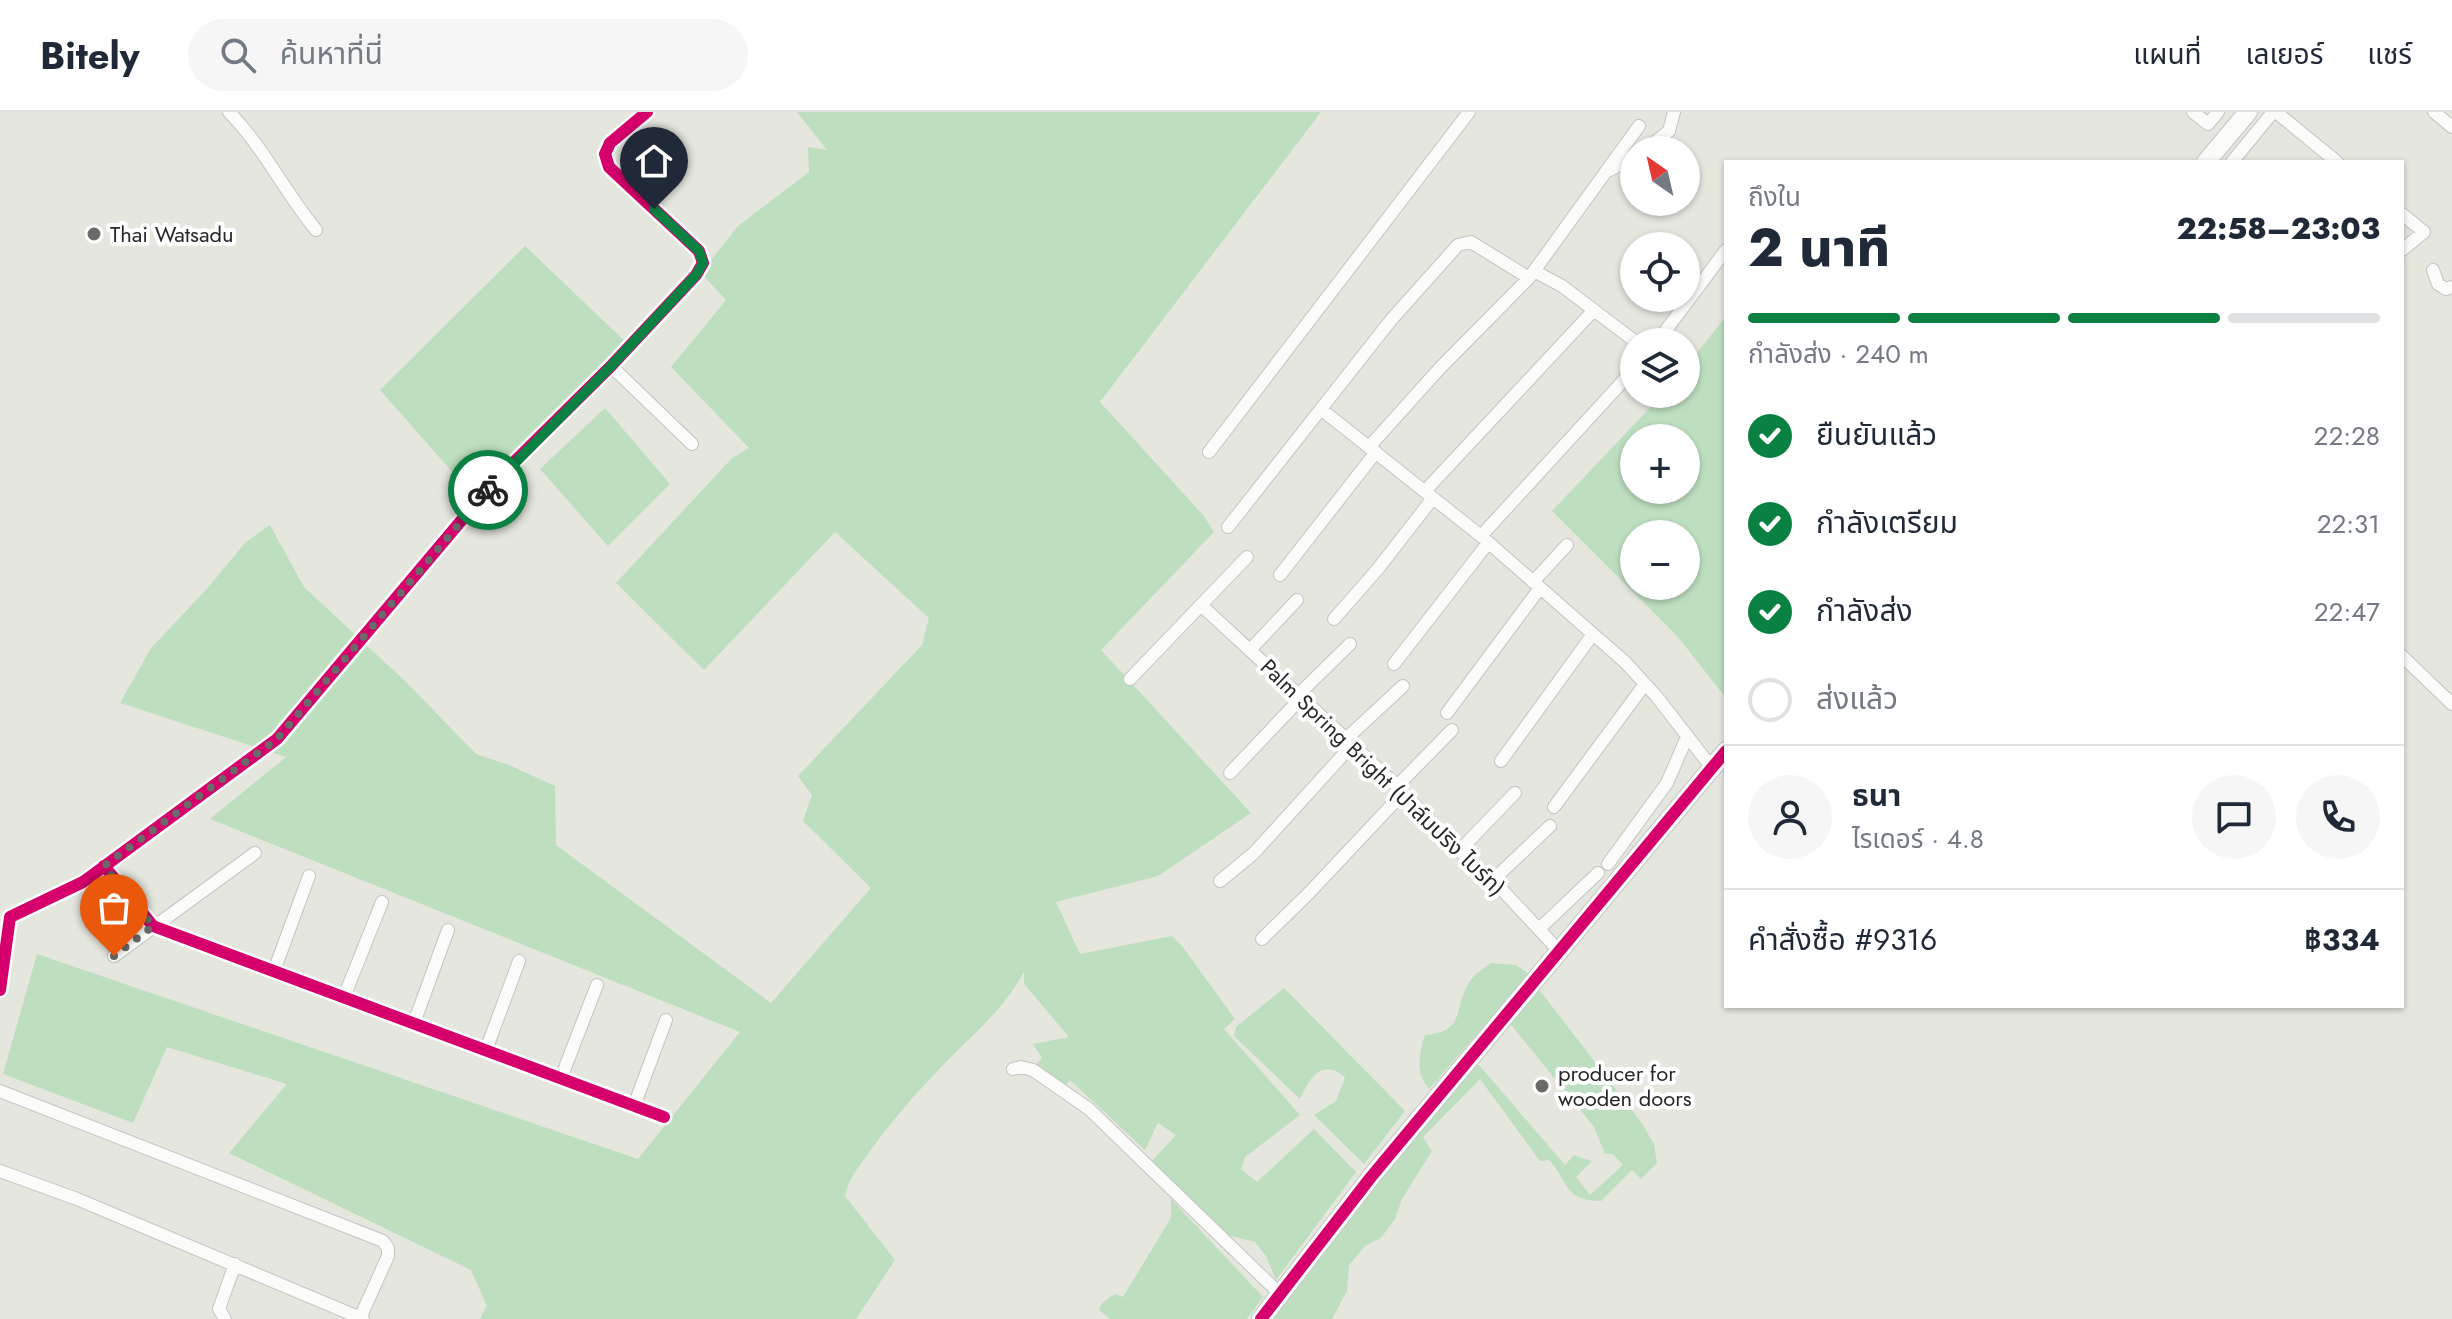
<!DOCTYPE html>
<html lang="th">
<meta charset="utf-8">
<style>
:root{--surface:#fff;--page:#f6f6f7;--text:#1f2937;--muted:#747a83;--line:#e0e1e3;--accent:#0b8043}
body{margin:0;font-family:Jost,"Noto Sans Thai",sans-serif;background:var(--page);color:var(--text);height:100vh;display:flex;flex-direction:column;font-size:30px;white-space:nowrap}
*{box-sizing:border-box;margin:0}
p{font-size:26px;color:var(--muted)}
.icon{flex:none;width:44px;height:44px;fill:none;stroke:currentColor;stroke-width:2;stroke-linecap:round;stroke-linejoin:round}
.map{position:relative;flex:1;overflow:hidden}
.sheet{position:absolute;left:1724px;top:48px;width:680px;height:848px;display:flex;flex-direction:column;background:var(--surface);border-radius:0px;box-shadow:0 2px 6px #0004}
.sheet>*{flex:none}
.needle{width:52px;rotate:326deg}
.fabs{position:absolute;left:1620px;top:24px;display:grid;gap:16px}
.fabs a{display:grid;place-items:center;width:80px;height:80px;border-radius:50%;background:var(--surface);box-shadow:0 2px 6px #0004;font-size:40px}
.pin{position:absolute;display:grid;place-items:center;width:68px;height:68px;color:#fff;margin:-82px -34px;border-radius:50% 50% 50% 0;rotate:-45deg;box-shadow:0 0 8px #0007}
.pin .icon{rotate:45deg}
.courier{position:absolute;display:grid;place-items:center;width:80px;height:80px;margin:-40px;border:6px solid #0b8043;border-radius:50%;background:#fff;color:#222;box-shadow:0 2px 10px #0007}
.overview em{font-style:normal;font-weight:800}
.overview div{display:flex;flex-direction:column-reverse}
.overview{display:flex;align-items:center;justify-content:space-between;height:136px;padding:0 24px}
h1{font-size:52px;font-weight:800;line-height:60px}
.bar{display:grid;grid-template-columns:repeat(4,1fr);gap:12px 8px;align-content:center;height:96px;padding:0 24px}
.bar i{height:10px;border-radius:6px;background:var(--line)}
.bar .on{background:var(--accent)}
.bar p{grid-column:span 4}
.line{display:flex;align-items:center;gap:20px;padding:0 24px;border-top:2px solid var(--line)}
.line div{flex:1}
.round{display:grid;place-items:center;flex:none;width:84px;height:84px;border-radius:42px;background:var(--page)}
ol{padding:0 24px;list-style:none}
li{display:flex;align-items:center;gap:24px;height:88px}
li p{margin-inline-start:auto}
li .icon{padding:8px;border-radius:50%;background:var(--accent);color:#fff;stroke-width:4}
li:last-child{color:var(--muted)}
li i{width:44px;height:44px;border:4px solid var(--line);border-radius:50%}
header{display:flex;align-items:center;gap:48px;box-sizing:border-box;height:112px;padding:0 40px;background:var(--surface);border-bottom:2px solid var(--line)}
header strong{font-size:38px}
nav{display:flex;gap:44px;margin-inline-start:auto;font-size:28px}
.search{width:560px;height:72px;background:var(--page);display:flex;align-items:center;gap:20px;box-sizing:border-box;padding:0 28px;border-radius:44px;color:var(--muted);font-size:30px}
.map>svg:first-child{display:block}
</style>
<header>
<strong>Bitely</strong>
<div class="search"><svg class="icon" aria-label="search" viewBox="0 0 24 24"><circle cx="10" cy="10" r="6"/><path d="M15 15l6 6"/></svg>ค้นหาที่นี่</div>
<nav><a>แผนที่</a><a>เลเยอร์</a><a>แชร์</a></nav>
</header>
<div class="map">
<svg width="2452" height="1207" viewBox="0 0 2452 1207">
<rect width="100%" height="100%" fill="#e5e6de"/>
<path fill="#bddfbf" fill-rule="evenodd" d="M797,0h524l-221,290 103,113 11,17 -113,118 150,163 -93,63 -102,26 24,52 92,-18 10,10 53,73 -11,10 76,86 -55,42 -4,12 16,13 57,-53 42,43 -80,108 -10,-24 -11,-14 -36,-9 -68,-71 25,-27 -18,-12 -13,27 -75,-70 -12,14 -29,-22 13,-14 -9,-14 36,-7 -45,-53v-12c-24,44 -60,69 -93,106 -22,23 -44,49 -63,76 -10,14 -20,25 -23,42l50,64 -39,59h-376l7,-13 -16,-36 -242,-117 58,-69 -120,-37 -34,76 -130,-49 34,-120 601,205 102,-127 -530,-213 76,-62 -166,-54 31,-55 54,-57 40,-48 25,-18 34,62 102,95 70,72 33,11 46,21 1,59 215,158 100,-115 -68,-67 9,-26 -14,-19 124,-131 7,-27 -94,-86 -131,138 -88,-87 116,-125 17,-10 -78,-81 55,-67 -25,-27 37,-47 71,-54 -1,-25 19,3z
M525,134l105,100 -152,155 -98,-111z
M1726,204v382l-48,-61 -126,-126 111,-117h23v-27zM1634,326h52v52h-52zM1634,422h52v52h-52z
M605,296l65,76 -62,62 -68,-77z
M1491,851l25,2 13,9 -100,115c-14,-16 -10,-35 -4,-54 44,-3 27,-32 46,-55 4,-7 14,-12 20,-17z
M1284,876l121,123 -41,53 -50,-49 22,-14 9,-24c-23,-19 -36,1 -45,22l-66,-63 2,-9z
M1538,876l103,134 13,22 3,19 -16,16 -9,-9 -31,31c-38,0 -32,-20 -52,-41l-9,1 -60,-82 -57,58 9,14 -30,48 -7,20 -14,19 -16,8 -16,19 -2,26 -15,28h-63l204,-256 6,2 86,100 9,-10 18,6 -16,16 14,18 33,-30 -10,-11h-8l-11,-27 -86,-106z
M1171,1087l92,98 -16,22h-137l-11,-9 3,-7 13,-9 8,3 48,-79z"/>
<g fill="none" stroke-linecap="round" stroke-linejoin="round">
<defs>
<path id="street" d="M229,0c35,36 55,79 87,118
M2193,0l15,12 10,-12
M2276,0l61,50
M2434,0l18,15
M1645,38l24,-19 5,-19
M2232,50l41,-50
M1610,58l24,-14
M2402,102l22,18 -22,18
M2433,158l5,14 8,5 6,-2
M1534,159l28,15 74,56
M1657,230l69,-92
M611,254l81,78
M1322,298l159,126 144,126 32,35 55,71
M1369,335l71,-79 89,-90 110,-152
M1209,340l260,-340
M1425,379l169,-181
M1228,415l163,-207 67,-75 13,-3 58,36
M1481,424l153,-167
M1280,463l96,-123
M1533,470l34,-37
M1202,494l195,180 62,65 34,29 67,72
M1334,507l43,-49 56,-72
M1250,538l47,-50
M2402,544l50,48
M1394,552l94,-121
M1130,567l117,-122
M1299,582l51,-50
M1447,601l93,-125
M1347,626l56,-52
M1501,649l92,-127
M1230,661l72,-76
M1397,674l55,-56
M1554,695l91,-123
M1459,739l56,-58
M1608,752l59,-81 20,-46
M104,754l49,60 511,191
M1493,768l57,-54
M1220,769l34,-28 99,-109
M1539,817l59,-56
M1262,827l47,-46 94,-100
M114,844l141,-103
M274,859l35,-95
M0,878l10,-73 73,-35 194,-143 216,-256 118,-117 85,-91 7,-12 -4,-12 -90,-84 -4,-13 5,-11 37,-31
M344,885l38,-95
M414,911l34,-93
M486,938l33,-89
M1013,957l8,-2 12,3 56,39 190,184
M561,966l36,-93
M0,979l383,150 5,7v8l-28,62
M634,994l32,-86
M0,1059l77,28 286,120
M225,1207l-6,-10 16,-45"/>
<path id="secondary" d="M2206,50l42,-50
M1261,1207l110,-142 355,-426"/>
</defs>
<use href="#street" stroke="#c4c4c3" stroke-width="14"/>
<use href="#secondary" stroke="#c4c4c3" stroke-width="20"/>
<use href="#street" stroke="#fbfbfa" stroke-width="12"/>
<use href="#secondary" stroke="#fbfbfa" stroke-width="18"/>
<defs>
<path id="cycleway" d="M104,754l49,60 511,191
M0,878l10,-73 73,-35 194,-143 216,-256 118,-117 85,-91 7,-12 -4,-12 -90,-84 -4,-13 5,-11 37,-31
M1261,1207l110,-142 355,-426"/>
</defs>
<use href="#cycleway" stroke="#fff" stroke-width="17"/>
<use href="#cycleway" stroke="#d6006c" stroke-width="12"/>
</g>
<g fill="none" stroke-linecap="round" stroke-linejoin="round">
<path stroke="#6a6a68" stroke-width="8" stroke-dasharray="0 14.4" d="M114,844l39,-30 -49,-60 173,-127 211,-249"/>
<path stroke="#0b8043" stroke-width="10" d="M488,378l123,-124 85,-91 7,-12 -4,-12 -45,-42"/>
</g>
<g fill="#6a6a68" stroke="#fff" stroke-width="3">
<circle cx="94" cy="122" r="8"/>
<circle cx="1542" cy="974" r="8"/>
</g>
<g text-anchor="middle" stroke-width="8" stroke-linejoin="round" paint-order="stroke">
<g font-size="22" fill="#282828" stroke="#fff" text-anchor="start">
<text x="110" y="130">Thai Watsadu</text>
<text x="1558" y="969">producer for<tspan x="1558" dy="25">wooden doors</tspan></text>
</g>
<g font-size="22" fill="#282828" stroke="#fff">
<text transform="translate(1383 665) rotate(44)" y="8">Palm Spring Bright (ปาล์มปริง ไบร์ท)</text>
</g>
</g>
</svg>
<div class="fabs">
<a><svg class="needle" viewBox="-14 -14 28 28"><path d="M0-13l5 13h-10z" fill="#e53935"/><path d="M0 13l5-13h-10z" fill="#747a83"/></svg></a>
<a><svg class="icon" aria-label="locate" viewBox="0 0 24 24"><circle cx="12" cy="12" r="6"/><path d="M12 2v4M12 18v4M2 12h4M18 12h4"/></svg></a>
<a><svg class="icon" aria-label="layers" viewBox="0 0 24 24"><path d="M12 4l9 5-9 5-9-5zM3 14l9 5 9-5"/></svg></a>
<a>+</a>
<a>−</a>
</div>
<div class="pin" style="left:114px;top:844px;background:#ea580c"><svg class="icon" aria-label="bag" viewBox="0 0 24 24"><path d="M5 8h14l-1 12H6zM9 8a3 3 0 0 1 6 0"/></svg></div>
<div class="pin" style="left:654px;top:97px;background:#1f2937"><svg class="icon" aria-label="home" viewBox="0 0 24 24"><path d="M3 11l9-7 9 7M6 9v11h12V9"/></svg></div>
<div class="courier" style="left:488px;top:378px"><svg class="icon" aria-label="bike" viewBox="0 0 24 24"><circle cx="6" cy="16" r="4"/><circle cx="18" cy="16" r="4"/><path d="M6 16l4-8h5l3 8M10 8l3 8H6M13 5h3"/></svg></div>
<section class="sheet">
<div class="overview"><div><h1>2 นาที</h1><p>ถึงใน</p></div><em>22:58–23:03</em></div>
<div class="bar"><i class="on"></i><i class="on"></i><i class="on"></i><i></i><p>กำลังส่ง · 240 m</p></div>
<ol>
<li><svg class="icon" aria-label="check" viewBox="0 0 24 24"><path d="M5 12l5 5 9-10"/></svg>ยืนยันแล้ว<p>22:28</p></li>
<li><svg class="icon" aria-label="check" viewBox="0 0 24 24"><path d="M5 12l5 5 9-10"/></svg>กำลังเตรียม<p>22:31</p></li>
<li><svg class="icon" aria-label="check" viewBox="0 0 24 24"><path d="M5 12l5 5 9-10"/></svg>กำลังส่ง<p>22:47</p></li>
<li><i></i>ส่งแล้ว</li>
</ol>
<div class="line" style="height:144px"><a class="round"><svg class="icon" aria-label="person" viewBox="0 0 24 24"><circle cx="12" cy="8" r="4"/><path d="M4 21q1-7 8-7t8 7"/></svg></a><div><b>ธนา</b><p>ไรเดอร์ · 4.8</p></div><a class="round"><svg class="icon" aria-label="chat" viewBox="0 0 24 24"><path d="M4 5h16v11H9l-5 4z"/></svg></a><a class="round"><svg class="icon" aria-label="phone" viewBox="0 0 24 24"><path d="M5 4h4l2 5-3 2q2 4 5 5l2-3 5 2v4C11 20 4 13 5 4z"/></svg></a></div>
<div class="line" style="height:104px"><div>คำสั่งซื้อ #9316</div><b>฿334</b></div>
</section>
</div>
